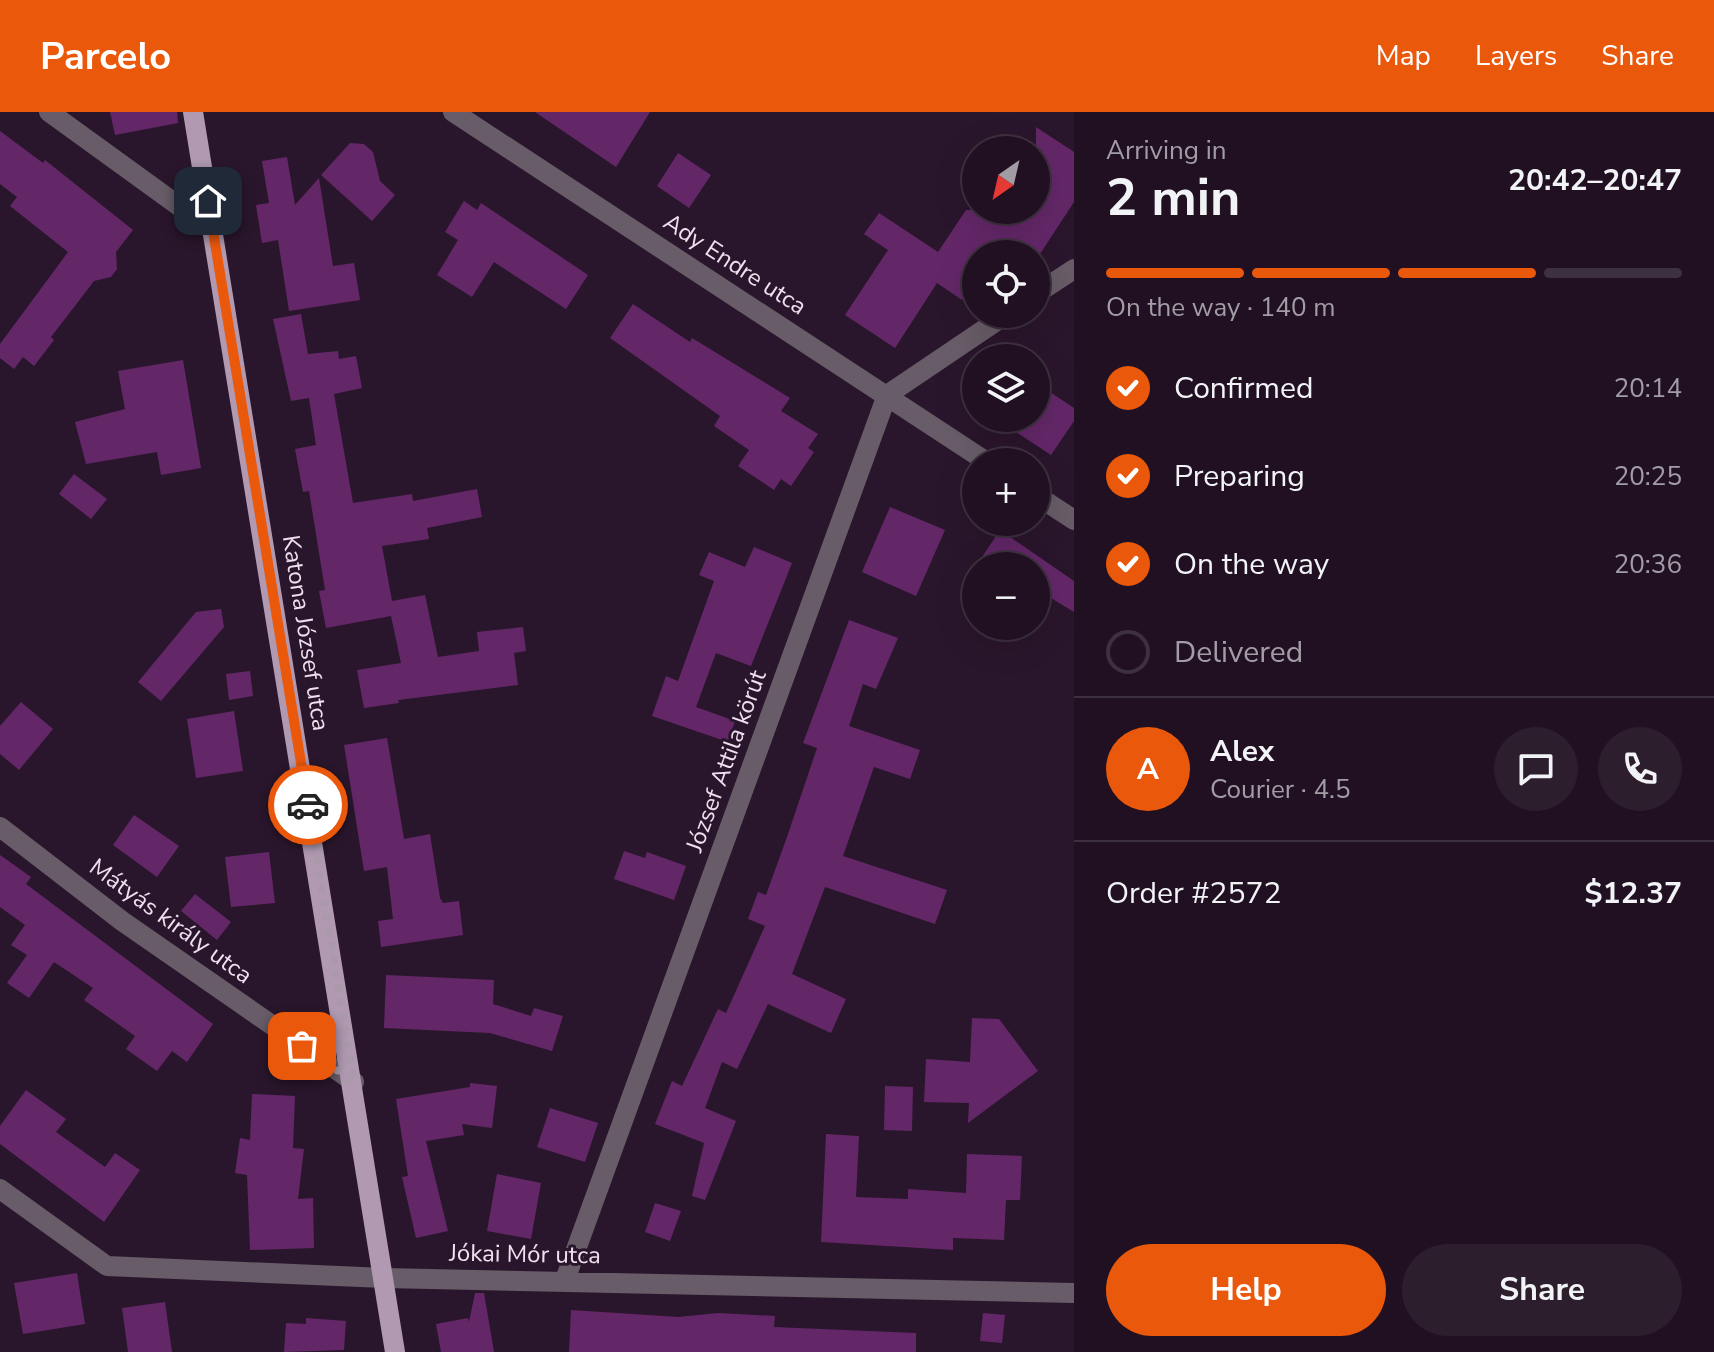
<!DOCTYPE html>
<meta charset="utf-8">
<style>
:root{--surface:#201021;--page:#2d1e2e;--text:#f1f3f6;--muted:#a29da5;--line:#3d303f;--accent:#ea580c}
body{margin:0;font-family:"Nunito Sans",sans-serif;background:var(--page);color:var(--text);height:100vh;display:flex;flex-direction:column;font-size:30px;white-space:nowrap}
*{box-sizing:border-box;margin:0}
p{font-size:26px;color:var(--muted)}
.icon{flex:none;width:44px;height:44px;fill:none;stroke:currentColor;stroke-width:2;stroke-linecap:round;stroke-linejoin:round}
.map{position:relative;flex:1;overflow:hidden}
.details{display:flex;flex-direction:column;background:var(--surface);width:640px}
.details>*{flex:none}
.needle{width:52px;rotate:214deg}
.fabs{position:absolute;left:962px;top:24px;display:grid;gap:16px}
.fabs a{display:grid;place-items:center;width:88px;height:88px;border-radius:50%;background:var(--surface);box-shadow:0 8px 32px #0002,0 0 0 2px var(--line);font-size:40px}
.pin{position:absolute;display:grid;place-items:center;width:68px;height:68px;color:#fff;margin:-34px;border-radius:16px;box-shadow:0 4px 12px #0006}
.courier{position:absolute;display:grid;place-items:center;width:80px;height:80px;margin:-40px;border:6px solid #ea580c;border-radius:50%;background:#fff;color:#222;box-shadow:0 2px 10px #0007}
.summary em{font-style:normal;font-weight:700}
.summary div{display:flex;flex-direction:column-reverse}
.summary{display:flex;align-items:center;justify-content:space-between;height:136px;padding:0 32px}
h1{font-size:52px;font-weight:700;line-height:60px}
.bar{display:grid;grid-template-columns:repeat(4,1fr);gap:12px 8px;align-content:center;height:96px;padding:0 32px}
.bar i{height:10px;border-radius:6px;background:var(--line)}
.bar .selected{background:var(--accent)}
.bar p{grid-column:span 4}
.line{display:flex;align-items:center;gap:20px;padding:0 32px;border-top:2px solid var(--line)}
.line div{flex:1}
.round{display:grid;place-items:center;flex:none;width:84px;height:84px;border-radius:42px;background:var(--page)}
ol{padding:0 32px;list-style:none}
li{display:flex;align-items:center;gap:24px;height:88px}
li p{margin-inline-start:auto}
li .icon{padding:8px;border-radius:50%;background:var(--accent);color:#fff;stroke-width:4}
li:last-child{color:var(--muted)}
li i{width:44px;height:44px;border:4px solid var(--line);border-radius:50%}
.button{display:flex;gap:16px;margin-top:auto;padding:16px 32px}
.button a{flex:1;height:92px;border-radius:48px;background:var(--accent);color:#fff;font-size:32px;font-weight:700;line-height:92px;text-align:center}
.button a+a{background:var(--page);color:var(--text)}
header{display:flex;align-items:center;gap:48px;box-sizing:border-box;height:112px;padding:0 40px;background:var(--accent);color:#fff}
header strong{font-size:38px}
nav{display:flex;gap:44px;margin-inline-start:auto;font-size:28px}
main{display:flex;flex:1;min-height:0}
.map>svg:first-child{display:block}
</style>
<header>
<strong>Parcelo</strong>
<nav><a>Map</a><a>Layers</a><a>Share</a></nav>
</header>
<main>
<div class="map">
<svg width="1074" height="1240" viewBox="0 0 1074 1240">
<rect width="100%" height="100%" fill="#2a162c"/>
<path fill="#632768" d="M110,0h67l1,11 -63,12z
M535,0h115l-34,55z
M1036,15l38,25v50l-34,52h-64v25l-14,21 -25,-17 -42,65 -50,-33 43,-65 -24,-16 15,-21 59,39 28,-42h70z
M0,19l43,32 2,-3 88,70 -17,22 1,17 -6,8 -17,4 -43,56 3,3 -20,26 -11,-9 -9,12 -14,-11v-14l68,-92 -58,-46 7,-9 -17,-13z
M350,31l14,1 9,8 7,29 15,14 -23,26 -51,-46z
M678,41l33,22 -22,33 -32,-22z
M287,45l8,48 24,-27 14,88 21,-3 6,37 -71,11 -11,-71 -16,3 -6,-38 13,-2 -7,-42z
M464,89l13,9 4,-7 107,72 -22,34 -72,-47 -22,35 -35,-22 21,-35 -13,-8z
M633,192l57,38 2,-4 98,60 -9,13 37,23 -10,14 6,4 -23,34 -10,-7 -7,11 -36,-24 11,-16 -35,-24 6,-10 -110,-78z
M301,202l7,40 30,-3 1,8 17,-3 6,32 -28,6 19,109 59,-9 1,7 64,-12 5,28 -55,11 2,11 -47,7 10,55 33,-6 13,62 41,-6 -2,-19 46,-5 3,24 -12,2 4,32 -120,15 1,3 -35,5 -7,-38 44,-7 -10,-47 -65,12 -7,-37 6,-1 -16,-99 -6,1 -8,-43 21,-4 -7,-47 -18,3 -18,-82z
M183,248l18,108 -40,7 -4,-23 -71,12 -11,-42 50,-13 -7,-38z
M1044,276l30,20v13l-23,34 -56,-37h41v-18z
M74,362l33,25 -16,20 -32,-25z
M890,395l55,23 -29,66 -54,-24z
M1000,418l74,51v31l-38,-23v-23h-60z
M754,435l38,16 -41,103 -35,-13 -20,54 39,14 -7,21 -76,-26 14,-40 12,5 36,-100 -15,-6 10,-23 36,15z
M221,497l3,18 -63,74 -23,-19 58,-70z
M849,508l49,18 -22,51 -13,-5 -14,42 71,24 -10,29 -36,-12 -31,89 104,34 -12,34 -110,-37 -33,87 54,25 -15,34 -63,-29 -31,65 -15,-7 -17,46 31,13 -31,79 -13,-4 12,-53 -49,-19 17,-43 10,5 36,-77 8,4 39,-87 -17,-7 10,-27 8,3 21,-58 30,-89 -14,-5z
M250,559l3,25 -24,4 -3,-26z
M21,590l32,27 -34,41 -19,-16v-28z
M234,599l9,60 -47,7 -9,-59z
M387,626l17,101 26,-5 10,64 3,5 16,-2 4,34 -82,12 -3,-26 15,-2 -6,-52 -23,4 -20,-126z
M134,703l45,31 -22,31 -44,-32z
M624,739l21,7 2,-6 39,14 -12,34 -60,-21z
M269,740l6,51 -44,4 -6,-50z
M0,743l31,22 -5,7 187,140 -26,38 -15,-11 -15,20 -31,-22 9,-13 -51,-36 9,-12 -39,-26 -25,36 -22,-15 20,-28 -16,-10 14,-20 -25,-18z
M195,782l36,28 -14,18 -36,-29z
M386,863l108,5 -1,24 38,12 3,-8 29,8 -11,35 -62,-18 -106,-5z
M972,906l27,1 39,52 -70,52 1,-20 -45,-1 2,-43 44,3z
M470,971l27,3 -5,42 -30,-4 2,11 -38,6 22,90 -32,7 -14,-61 6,-1 -12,-77 74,-12z
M885,974l28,1 -1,44 -28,-1z
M26,978l40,29 -10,13 49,35 10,-14 25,17 -36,52 -104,-78v-18z
M252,982l43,2 -2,52 11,1 -6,50 15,-1 1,50 -64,2 -3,-75 -12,-2 5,-35 10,2z
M550,996l48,15 -13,39 -48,-15z
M826,1022l33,2 -3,61 52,2v-10l58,4 1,-39 55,2 -2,44h-14l-2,40 -51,-2v12l-132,-8z
M497,1062l44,9 -10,56 -44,-8z
M655,1091l26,8 -11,30 -25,-9z
M77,1161l8,51 -62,10 -9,-51z
M475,1181h9l10,59h-53l-5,-28 32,-6 1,4z
M165,1190l7,50h-44l-6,-44z
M571,1198l107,7 40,-4 57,3 -1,11 142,6v19h-347z
M983,1201l22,2 -3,28 -22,-2z
M306,1206l40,3 -2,29 -60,2 2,-29 20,1z"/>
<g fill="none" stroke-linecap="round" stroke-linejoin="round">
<path stroke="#675c67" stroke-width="20" d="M49,0l163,118
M453,0l534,350
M1036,182l38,-25
M1036,383l38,25
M0,715l122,94 232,161
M0,1077l107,77 277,12 690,15
M565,1168l322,-885 120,-81"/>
<path stroke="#b099b1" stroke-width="20" d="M193,0l202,1240"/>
</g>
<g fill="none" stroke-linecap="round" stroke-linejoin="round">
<path stroke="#aa99ab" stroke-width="8" stroke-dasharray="0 14.4" d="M302,934l52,36 -46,-277"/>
<path stroke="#ea580c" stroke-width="10" d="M208,89l100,604"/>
</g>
<g text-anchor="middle" stroke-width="6" stroke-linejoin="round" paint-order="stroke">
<g font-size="24" fill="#efe0ef" stroke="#2a162c">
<text transform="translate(735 152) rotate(33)" y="8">Ady Endre utca</text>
<text transform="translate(306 521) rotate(81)" y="8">Katona József utca</text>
<text transform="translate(726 649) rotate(-70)" y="8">József Attila körút</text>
<text transform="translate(171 809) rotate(36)" y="8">Mátyás király utca</text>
<text transform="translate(525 1142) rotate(1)" y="8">Jókai Mór utca</text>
</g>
</g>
</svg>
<div class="fabs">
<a><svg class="needle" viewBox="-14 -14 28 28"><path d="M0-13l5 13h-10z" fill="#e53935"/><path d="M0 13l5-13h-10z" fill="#a29da5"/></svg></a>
<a><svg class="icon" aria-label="locate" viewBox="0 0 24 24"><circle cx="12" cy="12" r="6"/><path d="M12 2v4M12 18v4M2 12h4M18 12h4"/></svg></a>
<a><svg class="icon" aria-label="layers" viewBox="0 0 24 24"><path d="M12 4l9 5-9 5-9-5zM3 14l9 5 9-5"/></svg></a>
<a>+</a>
<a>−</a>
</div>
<div class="pin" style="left:302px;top:934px;background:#ea580c"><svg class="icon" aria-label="bag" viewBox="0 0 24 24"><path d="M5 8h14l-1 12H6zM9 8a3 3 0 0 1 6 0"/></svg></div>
<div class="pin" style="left:208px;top:89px;background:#1f2937"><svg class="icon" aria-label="home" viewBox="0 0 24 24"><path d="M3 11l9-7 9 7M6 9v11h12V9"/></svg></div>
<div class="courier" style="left:308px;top:693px"><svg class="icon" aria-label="car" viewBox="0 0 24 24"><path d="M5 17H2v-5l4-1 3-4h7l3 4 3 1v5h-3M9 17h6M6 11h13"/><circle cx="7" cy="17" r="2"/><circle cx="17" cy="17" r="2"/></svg></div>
</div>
<section class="details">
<div class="summary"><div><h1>2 min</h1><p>Arriving in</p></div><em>20:42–20:47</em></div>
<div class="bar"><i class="selected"></i><i class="selected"></i><i class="selected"></i><i></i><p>On the way · 140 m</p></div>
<ol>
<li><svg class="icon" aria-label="check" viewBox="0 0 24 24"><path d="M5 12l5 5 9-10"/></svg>Confirmed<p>20:14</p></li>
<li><svg class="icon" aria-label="check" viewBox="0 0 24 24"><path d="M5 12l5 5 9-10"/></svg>Preparing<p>20:25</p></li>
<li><svg class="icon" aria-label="check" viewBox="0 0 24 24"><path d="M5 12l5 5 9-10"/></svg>On the way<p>20:36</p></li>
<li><i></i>Delivered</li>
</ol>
<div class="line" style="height:144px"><b class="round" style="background:var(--accent);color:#fff">A</b><div><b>Alex</b><p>Courier · 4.5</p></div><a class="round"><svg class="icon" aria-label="chat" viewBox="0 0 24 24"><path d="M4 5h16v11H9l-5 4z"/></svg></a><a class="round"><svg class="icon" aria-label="phone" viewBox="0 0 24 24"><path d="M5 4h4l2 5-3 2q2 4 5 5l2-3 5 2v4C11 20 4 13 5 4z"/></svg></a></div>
<div class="line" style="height:104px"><div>Order #2572</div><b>$12.37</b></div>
<div class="button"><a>Help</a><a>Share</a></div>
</section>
</main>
